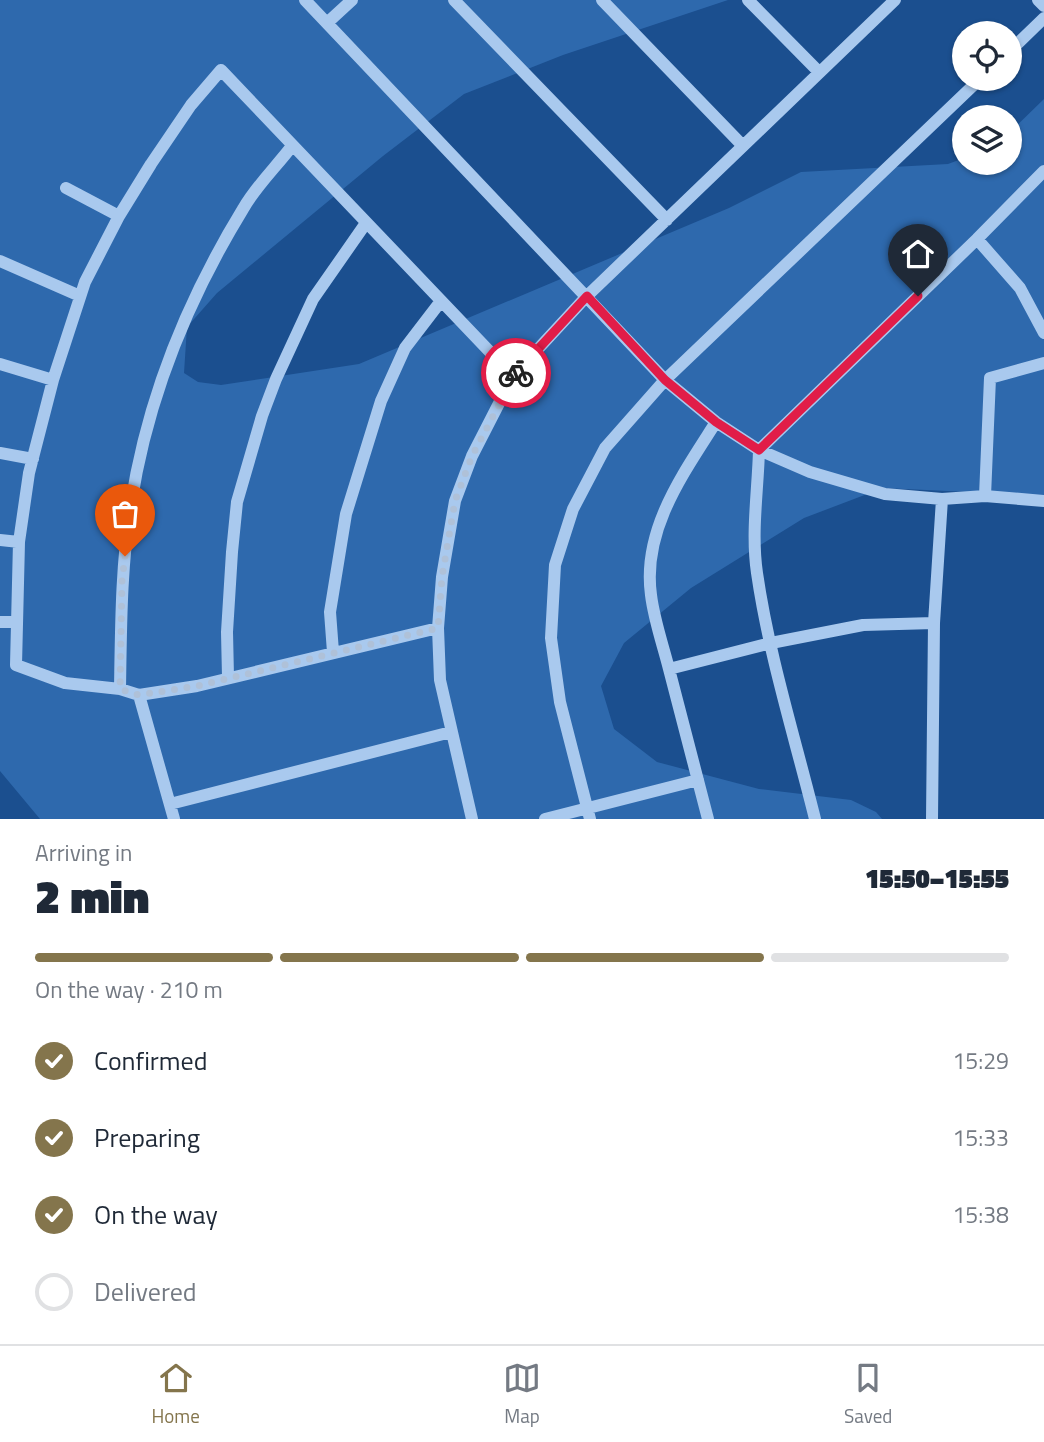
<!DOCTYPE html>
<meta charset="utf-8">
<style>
:root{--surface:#fff;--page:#f6f6f7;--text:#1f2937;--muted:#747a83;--line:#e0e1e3;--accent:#84754c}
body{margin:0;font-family:"Titillium Web",sans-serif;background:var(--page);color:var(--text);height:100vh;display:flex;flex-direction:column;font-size:26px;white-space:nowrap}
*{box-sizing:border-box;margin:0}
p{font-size:23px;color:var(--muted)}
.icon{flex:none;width:38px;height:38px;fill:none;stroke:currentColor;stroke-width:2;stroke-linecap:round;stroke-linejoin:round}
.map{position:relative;height:819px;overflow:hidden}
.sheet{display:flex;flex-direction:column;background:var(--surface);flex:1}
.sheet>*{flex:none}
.tools{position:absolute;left:952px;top:21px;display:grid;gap:14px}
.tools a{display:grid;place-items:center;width:70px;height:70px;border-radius:50%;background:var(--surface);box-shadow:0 2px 5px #0004;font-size:35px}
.pin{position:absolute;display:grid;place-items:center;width:60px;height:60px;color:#fff;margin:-72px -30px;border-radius:50% 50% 50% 0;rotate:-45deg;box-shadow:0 0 7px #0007}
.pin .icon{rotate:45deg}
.courier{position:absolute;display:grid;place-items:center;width:70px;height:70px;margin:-35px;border:5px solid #e11d48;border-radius:50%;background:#fff;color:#222;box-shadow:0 2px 9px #0007}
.headline em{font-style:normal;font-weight:800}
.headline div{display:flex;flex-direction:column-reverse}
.headline{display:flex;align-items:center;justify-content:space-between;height:119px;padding:0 35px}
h1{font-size:46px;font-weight:800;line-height:52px}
.bar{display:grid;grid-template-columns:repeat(4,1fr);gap:10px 7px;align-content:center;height:84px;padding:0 35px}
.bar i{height:9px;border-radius:5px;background:var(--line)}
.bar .current{background:var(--accent)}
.bar p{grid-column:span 4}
ol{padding:0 35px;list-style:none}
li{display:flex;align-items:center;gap:21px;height:77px}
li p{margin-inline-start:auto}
li .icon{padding:7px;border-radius:50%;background:var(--accent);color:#fff;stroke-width:4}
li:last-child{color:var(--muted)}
li i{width:38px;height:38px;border:4px solid var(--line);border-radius:50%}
.tabs{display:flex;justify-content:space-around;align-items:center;height:98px;border-top:2px solid var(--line);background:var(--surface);font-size:19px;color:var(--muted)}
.tabs a{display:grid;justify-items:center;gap:4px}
.tabs .current{color:var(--accent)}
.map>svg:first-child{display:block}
</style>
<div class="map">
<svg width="1044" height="819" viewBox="0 0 1044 819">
<rect width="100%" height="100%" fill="#1b4f8f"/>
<path fill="#2e69ad" d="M0,0h728l-165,55 -99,39 -81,62 -166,137 -30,34 -3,46 14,9 23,3 138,-21 370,-156 72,-36 147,-8 16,-6v5h46v-31l34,-33v407l-75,-14 -86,-4 -79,30 -113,70 -67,55 -23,43 13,43 43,33 102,27 92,11 25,12 6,7h-842l-40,-48z"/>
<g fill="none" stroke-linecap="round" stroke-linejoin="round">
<path stroke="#a9c9ee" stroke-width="12" d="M305,0l360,380 51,42 43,28 51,22 75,22 57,5 43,-3 59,5
M454,0l213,220
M602,0l141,146
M748,0l70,71
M1038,0l6,6
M327,23l25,-23
M1010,51l34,-33
M66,188l53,28
M977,239l43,49 24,45
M0,261l80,35
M0,364l53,16
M0,453l33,6
M985,496l5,-118 54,-15
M0,540l19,2
M0,622h17
M438,628l-241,58 -58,9 -19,-6 -55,-6 -49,-18 3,-123 10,-69 24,-93 32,-98 34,-66 32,-52 40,-59 30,-35 292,306
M333,652l-3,-40 16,-98 35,-113 24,-53 36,-47
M669,669c-6,-24 -15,-49 -18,-74 -9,-65 32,-121 65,-173
M228,677l-1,-45 5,-80 5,-50 25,-86 14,-37 37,-80 53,-76
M120,689c1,-62 1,-124 11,-185 16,-104 57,-205 112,-295 13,-23 33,-42 49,-63
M139,695l35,124
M170,804l281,-72
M472,819l-32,-139 -2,-52 4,-51 13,-76 17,-45 41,-80 74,-80 308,-296
M545,819l153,-39
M590,819l-30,-117 -9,-64 4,-73 18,-56 32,-61 60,-68 315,-301
M708,819l-39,-150 102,-26 92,-18 71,-2
M815,819c-20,-81 -46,-163 -58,-246 -6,-40 1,-83 2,-123l218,-211 67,-68
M932,819l2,-196 8,-124"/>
</g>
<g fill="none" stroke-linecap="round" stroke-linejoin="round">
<path stroke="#afc1d8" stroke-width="7" stroke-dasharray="0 12.6" d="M125,556l-3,25 -2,108 19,6 58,-9 241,-58 4,-51 13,-76 17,-45 44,-83"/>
<path stroke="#e11d48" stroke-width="9" d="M516,373l71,-77 78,84 51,42 43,28 159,-154"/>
</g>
</svg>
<div class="tools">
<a><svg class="icon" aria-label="locate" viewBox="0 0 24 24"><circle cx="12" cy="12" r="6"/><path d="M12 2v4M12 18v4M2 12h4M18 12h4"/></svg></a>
<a><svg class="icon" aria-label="layers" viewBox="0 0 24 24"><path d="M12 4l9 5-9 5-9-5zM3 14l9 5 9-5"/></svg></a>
</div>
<div class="pin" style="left:125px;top:556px;background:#ea580c"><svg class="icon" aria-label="bag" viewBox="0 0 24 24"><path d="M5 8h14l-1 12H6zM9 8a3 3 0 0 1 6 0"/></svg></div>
<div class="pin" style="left:918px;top:296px;background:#1f2937"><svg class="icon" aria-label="home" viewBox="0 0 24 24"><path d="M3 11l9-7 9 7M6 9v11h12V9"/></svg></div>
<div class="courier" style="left:516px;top:373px"><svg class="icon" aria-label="bike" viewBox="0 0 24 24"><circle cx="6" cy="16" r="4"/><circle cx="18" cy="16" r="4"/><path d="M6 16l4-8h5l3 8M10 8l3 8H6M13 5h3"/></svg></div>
</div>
<section class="sheet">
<div class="headline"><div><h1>2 min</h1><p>Arriving in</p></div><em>15:50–15:55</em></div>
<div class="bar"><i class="current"></i><i class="current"></i><i class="current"></i><i></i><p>On the way · 210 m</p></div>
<ol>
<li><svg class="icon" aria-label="check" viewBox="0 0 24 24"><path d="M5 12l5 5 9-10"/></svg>Confirmed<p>15:29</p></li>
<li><svg class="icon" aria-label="check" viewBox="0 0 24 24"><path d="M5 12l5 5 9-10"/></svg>Preparing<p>15:33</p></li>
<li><svg class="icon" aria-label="check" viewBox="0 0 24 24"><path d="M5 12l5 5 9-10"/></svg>On the way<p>15:38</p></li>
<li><i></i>Delivered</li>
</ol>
</section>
<nav class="tabs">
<a class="current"><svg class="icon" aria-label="home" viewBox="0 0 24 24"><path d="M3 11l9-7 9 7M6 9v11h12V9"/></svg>Home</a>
<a><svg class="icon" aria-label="map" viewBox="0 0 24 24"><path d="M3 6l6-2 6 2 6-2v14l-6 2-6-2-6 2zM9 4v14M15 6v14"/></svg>Map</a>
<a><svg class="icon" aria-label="saved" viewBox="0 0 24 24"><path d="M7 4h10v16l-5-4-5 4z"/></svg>Saved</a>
</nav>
